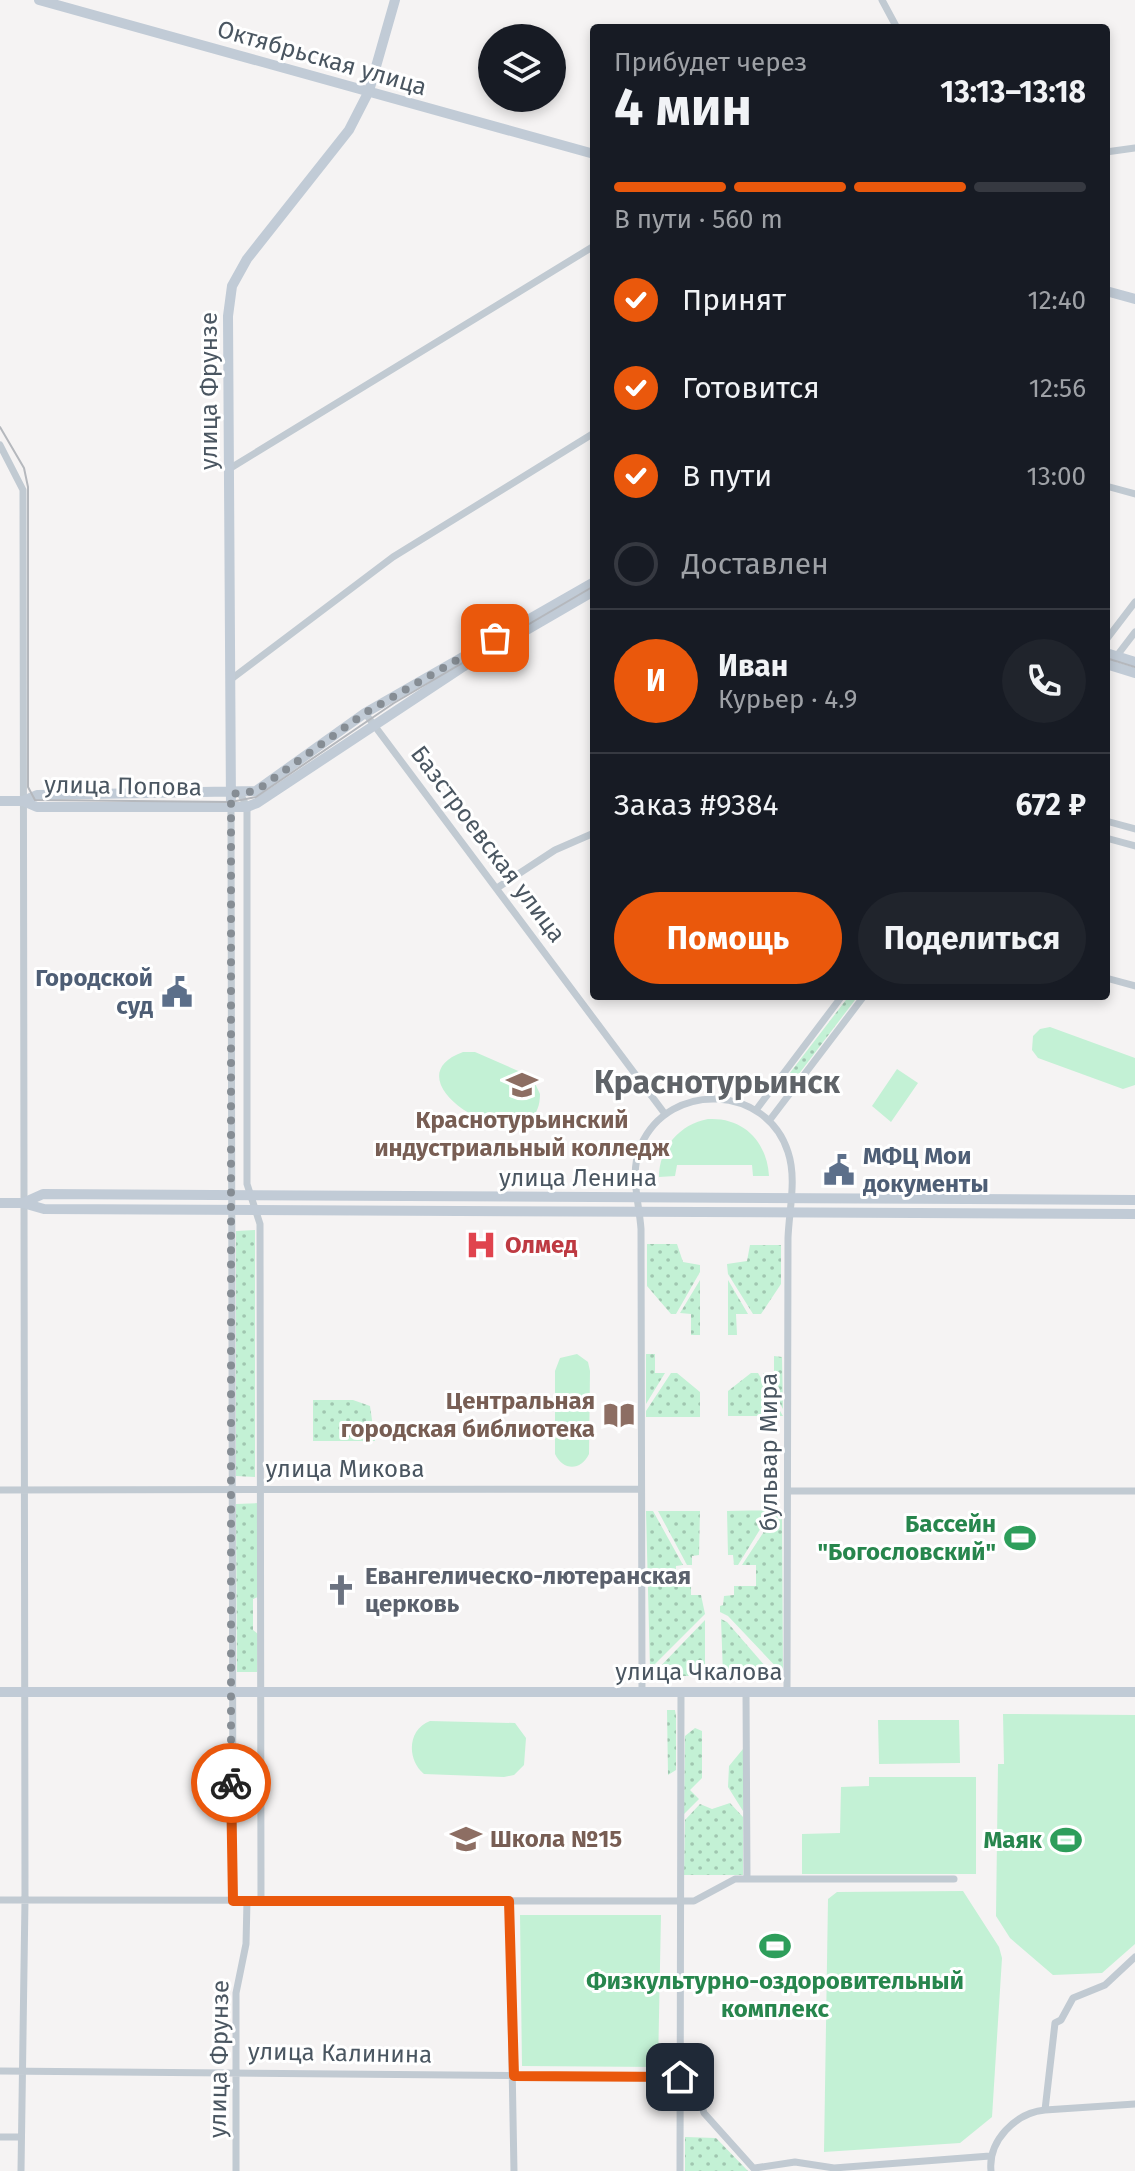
<!DOCTYPE html>
<html lang="ru">
<meta charset="utf-8">
<style>
:root{--surface:#171b24;--page:#20242c;--text:#f1f3f6;--muted:#9ea1a6;--line:#363941;--accent:#ea580c}
body{margin:0;font-family:"Fira Sans",sans-serif;background:var(--page);color:var(--text);height:100vh;display:flex;flex-direction:column;font-size:30px;white-space:nowrap}
*{box-sizing:border-box;margin:0}
p{font-size:26px;color:var(--muted)}
.icon{flex:none;width:44px;height:44px;fill:none;stroke:currentColor;stroke-width:2;stroke-linecap:round;stroke-linejoin:round}
.map{position:relative;flex:1;overflow:hidden}
.drawer{position:absolute;left:590px;top:24px;width:520px;height:976px;display:flex;flex-direction:column;background:var(--surface);border-radius:8px;box-shadow:0 4px 12px #0003}
.drawer>*{flex:none}
.tools{position:absolute;left:478px;top:24px;display:grid;gap:16px}
.tools a{display:grid;place-items:center;width:88px;height:88px;border-radius:50%;background:var(--surface);box-shadow:0 4px 12px #0003;font-size:40px}
.pin{position:absolute;display:grid;place-items:center;width:68px;height:68px;color:#fff;margin:-34px;border-radius:16px;box-shadow:0 4px 12px #0006}
.courier{position:absolute;display:grid;place-items:center;width:80px;height:80px;margin:-40px;border:6px solid #ea580c;border-radius:50%;background:#fff;color:#222;box-shadow:0 2px 10px #0007}
.summary em{font-style:normal;font-weight:700}
.summary div{display:flex;flex-direction:column-reverse}
.summary{display:flex;align-items:center;justify-content:space-between;height:136px;padding:0 24px}
h1{font-size:52px;font-weight:700;line-height:60px}
.bar{display:grid;grid-template-columns:repeat(4,1fr);gap:12px 8px;align-content:center;height:96px;padding:0 24px}
.bar i{height:10px;border-radius:6px;background:var(--line)}
.bar .selected{background:var(--accent)}
.bar p{grid-column:span 4}
.line{display:flex;align-items:center;gap:20px;padding:0 24px;border-top:2px solid var(--line)}
.line div{flex:1}
.round{display:grid;place-items:center;flex:none;width:84px;height:84px;border-radius:42px;background:var(--page)}
ol{padding:0 24px;list-style:none}
li{display:flex;align-items:center;gap:24px;height:88px}
li p{margin-inline-start:auto}
li .icon{padding:8px;border-radius:50%;background:var(--accent);color:#fff;stroke-width:4}
li:last-child{color:var(--muted)}
li i{width:44px;height:44px;border:4px solid var(--line);border-radius:50%}
.primary-button{display:flex;gap:16px;margin-top:auto;padding:16px 24px}
.primary-button a{flex:1;height:92px;border-radius:48px;background:var(--accent);color:#fff;font-size:32px;font-weight:700;line-height:92px;text-align:center}
.primary-button a+a{background:var(--page);color:var(--text)}
.map>svg:first-child{display:block}
</style>
<div class="map">
<svg width="1135" height="2171" viewBox="0 0 1135 2171">
<defs>
<pattern id="grass-dots" width="8" height="8" patternUnits="userSpaceOnUse" patternTransform="scale(2)"><rect width="8" height="8" fill="#c3f1d5"/><path d="M2 2h.1M6 6h.1" fill="none" stroke="#a0c6b0" stroke-width="1.8" stroke-linecap="round"/></pattern>
</defs>
<rect width="100%" height="100%" fill="#f5f3f3"/>
<path fill="url(#grass-dots)" d="M849,996h9l-66,87 -6,-5z
M255,1230v247l-19,-1v-245z
M647,1244h30l6,18 17,3v7l-24,42h-5l-24,-28z
M750,1245h31v39l-20,30h-8l-25,-40 -1,-10 20,-3z
M700,1280v55h-9v-21l-11,-1z
M728,1280l20,34h-12l1,21h-9z
M646,1354h9v19h10l-19,31z
M774,1356l8,1 1,52 -20,-36h11z
M671,1373h6l23,19v25h-54v-6z
M751,1373h7l25,43h-55v-25z
M313,1400h40l17,6 5,35h-62z
M259,1503l-1,94 -5,2v31l5,4 -1,38h-20l-1,-168z
M772,1510l-34,55h-4l-1,-10h-5l-1,-44z
M778,1510h4l1,160 -3,1 -52,-55 -8,-4v-6l3,-1 1,-9 10,-1v-9h22v-21h-14z
M646,1511h7l30,54 -7,1 -1,19h16v10h10l4,19 -55,55z
M658,1511h42l-1,44 -7,1v9h-5z
M721,1619l6,3 46,53h-50z
M705,1620v56h-51l-1,-2z
M667,1710h8l1,6v54l-8,5z
M695,1728l7,3v47l-12,12 9,9 -15,15 1,-78z
M743,1749v62l-15,-24 1,-21z
M730,1803l13,14v58h-59l1,-55 15,-16 12,5z
M685,2137l31,1 32,33h-63z"/>
<path fill="#c3f1d5" d="M1050,1027l85,31v27l-12,4 -85,-31 -6,-8 1,-14 7,-7z
M463,1052h12l57,25 8,17c0,79 -160,-12 -77,-42z
M897,1069l21,14 -27,39 -19,-16z
M708,1119c35,-2 59,22 61,57h-16l-1,-11h-75l-2,11 -16,1c0,-29 21,-53 49,-58z
M577,1354l11,8 2,9 -1,83c-8,17 -26,17 -34,0v-83l5,-13z
M1003,1714l132,1v229l-33,29 -49,2 -43,-37 -14,-22 2,-152h6z
M878,1720h81l1,43 -81,1z
M430,1721l85,2 11,15 -2,27 -10,10 -10,2 -80,-3c-18,-15 -16,-45 6,-53z
M869,1777h107v97h-174v-40l38,-1 1,-46 28,-1z
M963,1891l36,56 3,11 -10,159 -32,26 -136,9 4,-253 9,-7z
M520,1915h141l-3,152 -136,-1z"/>
<g fill="none" stroke-linecap="round" stroke-linejoin="round">
<path stroke="#c1cad2" stroke-width="7" d="M882,0l15,28
M1106,152l29,-4
M0,445l23,45 2,1410 -4,271
M229,469l365,-223
M1106,486l29,8
M1106,640l29,-38
M1106,670l29,-38
M230,680l163,-123 201,-124
M365,713l300,401
M239,791l8,16v377l13,40 1,677
M231,807l2,1094
M1106,821l29,8
M1106,838l29,8
M497,888l58,-38 39,-17
M1106,978l29,8
M756,1110l86,-114
M769,1121l95,-125
M0,1490l641,-1
M789,1491h346
M642,1691l-1,-462c-2,-28 -12,-56 0,-84 29,-65 126,-60 147,7 9,27 1,58 0,86l-1,454
M746,1691l1,188
M0,1900l694,1 41,-22h219
M509,1901l5,270
M0,2071l680,6 15,7 9,29 52,58
M1045,2110l90,-6
M0,2137h21
M755,2168l40,-6 39,6 156,-12
M236,2171v-178l10,-49 1,-43
M680,2171l1,-480
M991,2171c-3,-30 24,-58 54,-61l10,-87 6,-3 12,-22 32,-13 30,-28"/>
<path stroke="#c1cbd6" stroke-width="10" d="M39,0l555,154
M1106,291l29,8
M1106,653l29,9
M1106,664l29,9
M0,801h23l14,6h210l10,-4 204,-135 133,-77
M23,801l14,-6 219,-4 109,-78 229,-131
M231,807l-3,-491 4,-30 15,-27 102,-129 20,-39 26,-91
M0,1203h23l21,6 1091,5
M23,1203l20,-9 1092,6
M0,1692h1135"/>
<path stroke="#b5b8bd" stroke-width="2" d="M0,427l24,41 4,19v300l7,13 196,2 25,-5 138,-94 200,-117
M1106,658l29,9"/>
</g>
<g fill="none" stroke-linecap="round" stroke-linejoin="round">
<path stroke="#868d94" stroke-width="8" stroke-dasharray="0 14.4" d="M231,1783v-989l25,-3 109,-78 130,-75"/>
<path stroke="#ea580c" stroke-width="10" d="M231,1783l2,118h276l5,175 166,1"/>
</g>
<defs>
<symbol id="civic-bare" viewBox="-9 -9 18 18"><path d="M-.6-6.5H3V-4.5H.6V-3L4-1V1h2V6H-6V1h2V-1L-.6-3ZM-1.2 2.5V6h2.4V2.5Z" fill="#5c6f8a" stroke="#fff" stroke-width="2.5" paint-order="stroke"/></symbol>
<symbol id="university-bare" viewBox="-9 -9 18 18"><path d="M0-5L7-2L0 1L-7-2ZM-4 1L0 2.5L4 1V4Q0 6-4 4Z" fill="#8d6e63" stroke="#fff" stroke-width="2.5" paint-order="stroke"/></symbol>
<symbol id="hospital-bare" viewBox="-9 -9 18 18"><path d="M-5-5h3v3.5h4V-5h3V5h-3V1.5h-4V5h-3Z" fill="#e0444e" stroke="#fff" stroke-width="2.5" paint-order="stroke"/></symbol>
<symbol id="library-bare" viewBox="-9 -9 18 18"><path d="M-6-4Q-3-5.5-.7-3.5V5Q-3 3-6 4ZM6-4Q3-5.5 .7-3.5V5Q3 3 6 4Z" fill="#8d6e63" stroke="#fff" stroke-width="2.5" paint-order="stroke"/></symbol>
<symbol id="stadium-bare" viewBox="-9 -9 18 18"><path d="M0-5a6.5 5 0 1 0 0 10a6.5 5 0 1 0 0-10ZM-3.5-1.8h7v3.6h-7Z" fill="#2e9e5b" stroke="#fff" stroke-width="2.5" paint-order="stroke"/></symbol>
<symbol id="church-bare" viewBox="-9 -9 18 18"><path d="M-1.2-6h2.4v3.5h3.3v2.4h-3.3V6h-2.4V-.1h-3.3v-2.4h3.3Z" fill="#6b7280" stroke="#fff" stroke-width="2.5" paint-order="stroke"/></symbol>
<symbol id="school-bare" viewBox="-9 -9 18 18"><path d="M0-5L7-2L0 1L-7-2ZM-4 1L0 2.5L4 1V4Q0 6-4 4Z" fill="#8d6e63" stroke="#fff" stroke-width="2.5" paint-order="stroke"/></symbol>
</defs>
<g fill-rule="evenodd">
<use href="#civic-bare" x="155" y="970" width="44" height="44"/>
<use href="#university-bare" x="500" y="1063" width="44" height="44"/>
<use href="#civic-bare" x="817" y="1148" width="44" height="44"/>
<use href="#hospital-bare" x="459" y="1223" width="44" height="44"/>
<use href="#library-bare" x="597" y="1393" width="44" height="44"/>
<use href="#stadium-bare" x="998" y="1516" width="44" height="44"/>
<use href="#church-bare" x="319" y="1568" width="44" height="44"/>
<use href="#school-bare" x="444" y="1817" width="44" height="44"/>
<use href="#stadium-bare" x="1044" y="1818" width="44" height="44"/>
<use href="#stadium-bare" x="753" y="1924" width="44" height="44"/>
</g>
<g text-anchor="middle" stroke-width="6" stroke-linejoin="round" paint-order="stroke">
<g font-size="24" fill="#4a5661" stroke="#fff">
<text transform="translate(322 58) rotate(16)" y="8">Октябрьская улица</text>
<text transform="translate(209 391) rotate(-90)" y="8">улица Фрунзе</text>
<text transform="translate(123 786) rotate(1)" y="8">улица Попова</text>
<text transform="translate(488 844) rotate(53)" y="8">Базстроевская улица</text>
<text x="578" y="1186">улица Ленина</text>
<text transform="translate(769 1452) rotate(-90)" y="8">бульвар Мира</text>
<text x="345" y="1477">улица Микова</text>
<text x="699" y="1680">улица Чкалова</text>
<text transform="translate(340 2053) rotate(1)" y="8">улица Калинина</text>
<text transform="translate(219 2059) rotate(-89)" y="8">улица Фрунзе</text>
</g>
<g font-size="24" font-weight="bold" fill="#4e5e75" stroke="#fff" text-anchor="end">
<text x="153" y="986">Городской<tspan x="153" dy="28">суд</tspan></text>
<text x="863" y="1164" text-anchor="start">МФЦ Мои<tspan x="863" dy="28">документы</tspan></text>
</g>
<g font-size="24" font-weight="bold" fill="#785e54" stroke="#fff">
<text x="522" y="1128">Краснотурьинский<tspan x="522" dy="28">индустриальный колледж</tspan></text>
<text x="595" y="1409" text-anchor="end">Центральная<tspan x="595" dy="28">городская библиотека</tspan></text>
<text x="490" y="1847" text-anchor="start">Школа №15</text>
</g>
<g font-size="24" font-weight="bold" fill="#be3a42" stroke="#fff" text-anchor="start">
<text x="505" y="1253">Олмед</text>
</g>
<g font-size="24" font-weight="bold" fill="#27864d" stroke="#fff" text-anchor="end">
<text x="996" y="1532">Бассейн<tspan x="996" dy="28">"Богословский"</tspan></text>
<text x="1042" y="1848">Маяк</text>
<text x="775" y="1989" text-anchor="middle">Физкультурно-оздоровительный<tspan x="775" dy="28">комплекс</tspan></text>
</g>
<g font-size="24" font-weight="bold" fill="#5b616d" stroke="#fff" text-anchor="start">
<text x="365" y="1584">Евангелическо-лютеранская<tspan x="365" dy="28">церковь</tspan></text>
</g>
<g font-size="32" font-weight="bold" fill="#5f6368" stroke="#fff">
<text x="717" y="1093">Краснотурьинск</text>
</g>
</g>
</svg>
<div class="tools">
<a><svg class="icon" aria-label="layers" viewBox="0 0 24 24"><path d="M12 4l9 5-9 5-9-5zM3 14l9 5 9-5"/></svg></a>
</div>
<div class="pin" style="left:495px;top:638px;background:#ea580c"><svg class="icon" aria-label="bag" viewBox="0 0 24 24"><path d="M5 8h14l-1 12H6zM9 8a3 3 0 0 1 6 0"/></svg></div>
<div class="pin" style="left:680px;top:2077px;background:#1f2937"><svg class="icon" aria-label="home" viewBox="0 0 24 24"><path d="M3 11l9-7 9 7M6 9v11h12V9"/></svg></div>
<div class="courier" style="left:231px;top:1783px"><svg class="icon" aria-label="bike" viewBox="0 0 24 24"><circle cx="6" cy="16" r="4"/><circle cx="18" cy="16" r="4"/><path d="M6 16l4-8h5l3 8M10 8l3 8H6M13 5h3"/></svg></div>
<section class="drawer">
<div class="summary"><div><h1>4 мин</h1><p>Прибудет через</p></div><em>13:13–13:18</em></div>
<div class="bar"><i class="selected"></i><i class="selected"></i><i class="selected"></i><i></i><p>В пути · 560 m</p></div>
<ol>
<li><svg class="icon" aria-label="check" viewBox="0 0 24 24"><path d="M5 12l5 5 9-10"/></svg>Принят<p>12:40</p></li>
<li><svg class="icon" aria-label="check" viewBox="0 0 24 24"><path d="M5 12l5 5 9-10"/></svg>Готовится<p>12:56</p></li>
<li><svg class="icon" aria-label="check" viewBox="0 0 24 24"><path d="M5 12l5 5 9-10"/></svg>В пути<p>13:00</p></li>
<li><i></i>Доставлен</li>
</ol>
<div class="line" style="height:144px"><b class="round" style="background:var(--accent);color:#fff">И</b><div><b>Иван</b><p>Курьер · 4.9</p></div><a class="round"><svg class="icon" aria-label="phone" viewBox="0 0 24 24"><path d="M5 4h4l2 5-3 2q2 4 5 5l2-3 5 2v4C11 20 4 13 5 4z"/></svg></a></div>
<div class="line" style="height:104px"><div>Заказ #9384</div><b>672 ₽</b></div>
<div class="primary-button"><a>Помощь</a><a>Поделиться</a></div>
</section>
</div>
